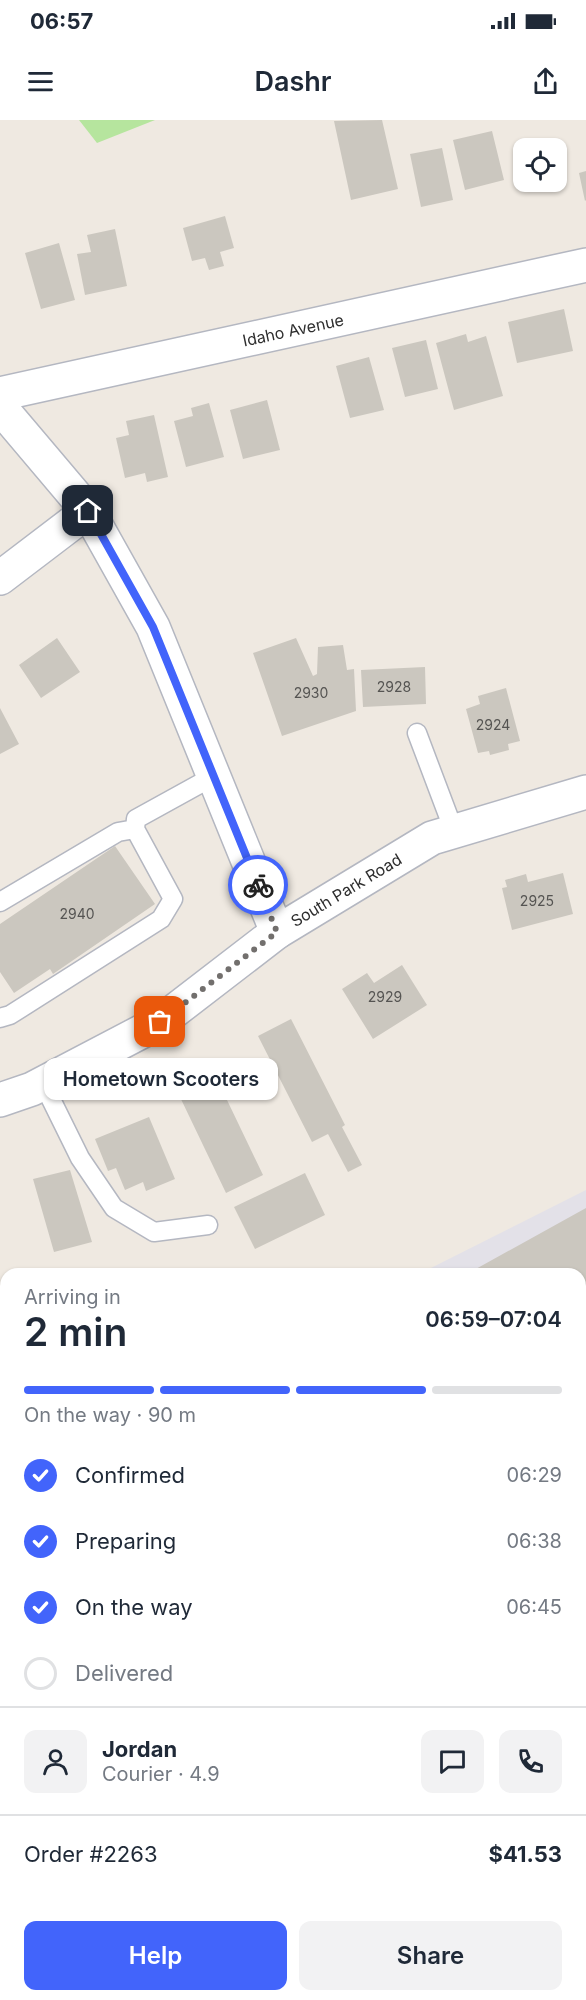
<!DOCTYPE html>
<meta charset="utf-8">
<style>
:root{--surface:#fff;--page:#f2f2f3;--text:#1f2937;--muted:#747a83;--line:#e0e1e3;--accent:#4264fb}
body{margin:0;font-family:Inter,sans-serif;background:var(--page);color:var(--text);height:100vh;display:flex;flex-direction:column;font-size:22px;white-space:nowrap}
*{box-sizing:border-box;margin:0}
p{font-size:20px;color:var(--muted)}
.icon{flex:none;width:33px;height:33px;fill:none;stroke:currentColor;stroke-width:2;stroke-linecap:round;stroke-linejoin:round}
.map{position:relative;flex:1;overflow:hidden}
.panel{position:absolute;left:0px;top:1148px;width:586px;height:734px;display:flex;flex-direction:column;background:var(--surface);border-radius:18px 18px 0 0;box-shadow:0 2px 4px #0004}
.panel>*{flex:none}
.buttons{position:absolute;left:513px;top:18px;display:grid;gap:12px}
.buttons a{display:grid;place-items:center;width:54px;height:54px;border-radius:12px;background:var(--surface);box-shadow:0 2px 4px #0004;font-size:30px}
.pin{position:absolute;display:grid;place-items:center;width:51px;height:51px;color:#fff;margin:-26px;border-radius:12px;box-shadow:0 3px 9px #0006}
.courier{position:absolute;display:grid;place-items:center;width:60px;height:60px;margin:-30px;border:4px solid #4264fb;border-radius:50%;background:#fff;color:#222;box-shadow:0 2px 8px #0007}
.bubble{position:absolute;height:42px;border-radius:12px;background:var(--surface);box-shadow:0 2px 4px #0004;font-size:20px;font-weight:600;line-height:42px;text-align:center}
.headline em{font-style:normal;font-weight:600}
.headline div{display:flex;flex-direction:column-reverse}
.headline{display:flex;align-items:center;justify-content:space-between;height:102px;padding:0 24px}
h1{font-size:39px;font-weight:600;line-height:45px}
.bar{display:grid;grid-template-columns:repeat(4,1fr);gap:9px 6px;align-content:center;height:72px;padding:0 24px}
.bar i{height:8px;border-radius:4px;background:var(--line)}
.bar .on{background:var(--accent)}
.bar p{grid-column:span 4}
.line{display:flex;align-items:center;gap:15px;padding:0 24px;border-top:2px solid var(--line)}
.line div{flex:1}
.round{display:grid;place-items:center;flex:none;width:63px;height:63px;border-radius:12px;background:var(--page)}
ol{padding:0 24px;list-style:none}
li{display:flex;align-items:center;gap:18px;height:66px}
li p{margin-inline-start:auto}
li .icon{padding:6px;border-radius:50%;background:var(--accent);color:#fff;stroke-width:4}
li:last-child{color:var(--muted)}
li i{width:33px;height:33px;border:3px solid var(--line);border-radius:50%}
.button{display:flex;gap:12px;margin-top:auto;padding:12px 24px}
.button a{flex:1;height:69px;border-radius:12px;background:var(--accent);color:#fff;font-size:24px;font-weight:600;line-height:69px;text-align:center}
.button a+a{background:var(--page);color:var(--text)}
.status{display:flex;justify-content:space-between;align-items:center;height:42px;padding:0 30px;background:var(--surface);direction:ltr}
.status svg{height:16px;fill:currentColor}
header{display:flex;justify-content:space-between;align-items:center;height:78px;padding:0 24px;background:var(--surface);font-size:27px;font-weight:600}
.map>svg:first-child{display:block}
</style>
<div class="status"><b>06:57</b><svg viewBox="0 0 49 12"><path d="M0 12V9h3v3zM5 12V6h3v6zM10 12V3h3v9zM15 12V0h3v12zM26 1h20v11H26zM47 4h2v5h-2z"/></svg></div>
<header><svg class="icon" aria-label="menu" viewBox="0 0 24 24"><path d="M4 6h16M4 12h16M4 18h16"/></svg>Dashr<svg class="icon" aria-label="share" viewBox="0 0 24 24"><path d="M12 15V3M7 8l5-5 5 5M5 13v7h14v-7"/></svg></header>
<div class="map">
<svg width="586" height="1880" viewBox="0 0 586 1880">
<rect width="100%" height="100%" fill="#efe9e1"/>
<path fill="#e3e1e8" d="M586,1070v704l-5,1 -1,-621h-161z
M6,1327v548h219l-10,5h-215v-551z"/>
<path fill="#b6e59e" d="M79,0h76l-58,23z"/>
<path fill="#cbc7bf" d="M382,0l16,69 -47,11 -17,-79z
M492,11l12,49 -39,10 -12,-50z
M442,28l11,52 -32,7 -11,-53z
M586,51v29l-1,1 -6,-28z
M225,96l9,32 -14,4 4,14 -15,4 -4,-12 -13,3 -9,-33z
M115,109l12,57 -42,9 -8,-41 14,-2 -4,-17z
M59,123l16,57 -34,9 -16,-56z
M564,189l9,42 -56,12 -9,-41z
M466,214l2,8 18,-6 17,60 -49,14 -18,-67z
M426,220l12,49 -33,8 -13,-49z
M369,237l15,53 -34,8 -14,-52z
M267,280l13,50 -37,9 -13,-49z
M209,283l15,54 -38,10 -12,-46 19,-5 -2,-8z
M154,295l14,62 -21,5 -2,-9 -20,5 -9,-40 13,-3 -3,-14z
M57,518l23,34 -39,26 -22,-33z
M296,518l17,38 4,-2 1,-27 25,-2 4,25 7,-1 2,42 -74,25 -29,-83z
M425,547l1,37 -63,3 -2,-37z
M506,568l14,53 -12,3 1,6 -19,5 -1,-4 -11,2 -12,-44 14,-5 -2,-8z
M0,588l19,36 -19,10z
M115,726l40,58 -102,70 -3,-5 -36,24 -14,-21v-48z
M563,753l10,41 -61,16 -10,-42 5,-1 -2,-7 21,-6 2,8z
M402,845l25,40 -54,34 -31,-50 25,-16 7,10z
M291,899l54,106 -3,2 20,38 -14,7 -20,-38 -16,8 -54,-106z
M216,957l47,98 -37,18 -47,-98z
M149,997l26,62 -29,12 -3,-9 -18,8 -9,-22 -8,3 -13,-32z
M70,1050l22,72 -38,10 -21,-73z
M305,1053l20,42 -70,34 -21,-42z
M586,1088v82l-6,3v-19h-105l-1,-4z
M6,1364v74l-6,4v-75z
M580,1364l6,5v6l-6,6z
M6,1464v57l-6,-10v-43z
M586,1542v52l-6,3v-51z
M585,1646l1,102 -6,1v-102z
M98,1875h35l-7,5h-25z"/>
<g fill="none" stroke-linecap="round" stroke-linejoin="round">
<defs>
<path id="lane" d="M417,613l37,98
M0,782l118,-70 17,-3
M0,898l10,-3 151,-96 12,-20 -38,-70 1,-10 78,-43
M43,963l37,75 34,50 40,24 54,-7
M580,1624h6
M580,1781l6,-1"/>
<path id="street" d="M0,274l586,-129
M0,287l88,104 65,116 124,305
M0,458l88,-67
M580,1217l6,-3
M0,1663l6,-4
M580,1853l6,-1
M498,1880l5,-5"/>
<path id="secondary" d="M0,980l32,-11 128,-67 117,-90 155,-94 154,-46"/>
</defs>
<use href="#lane" stroke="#b4b7c1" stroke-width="21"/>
<use href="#street" stroke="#b4b7c1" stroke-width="36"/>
<use href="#secondary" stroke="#b4b7c1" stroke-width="36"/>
<use href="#lane" stroke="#fff" stroke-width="18"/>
<use href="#street" stroke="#fff" stroke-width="33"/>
<use href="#secondary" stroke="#fff" stroke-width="33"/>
</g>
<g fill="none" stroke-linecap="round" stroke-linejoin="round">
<path stroke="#726f6d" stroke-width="6" stroke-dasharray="0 10.8" d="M160,902l117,-90 -19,-47"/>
<path stroke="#4264fb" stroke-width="8" d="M88,391l65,116 105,258"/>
</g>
<g text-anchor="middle" stroke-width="4.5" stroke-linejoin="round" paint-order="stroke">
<g font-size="14" fill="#555452">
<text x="394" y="572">2928</text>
<text x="311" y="578">2930</text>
<text x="493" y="610">2924</text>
<text x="537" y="786">2925</text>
<text x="77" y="799">2940</text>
<text x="385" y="882">2929</text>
</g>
<g font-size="16" fill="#2e2e2e" stroke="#fff">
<text transform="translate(293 210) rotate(-12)" y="6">Idaho Avenue</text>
<text transform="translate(346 770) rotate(-31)" y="6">South Park Road</text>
</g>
</g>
</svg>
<div class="buttons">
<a><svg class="icon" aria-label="locate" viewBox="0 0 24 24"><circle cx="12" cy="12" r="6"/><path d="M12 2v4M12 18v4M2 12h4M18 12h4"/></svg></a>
</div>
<div class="pin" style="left:160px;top:902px;background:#ea580c"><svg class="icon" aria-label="bag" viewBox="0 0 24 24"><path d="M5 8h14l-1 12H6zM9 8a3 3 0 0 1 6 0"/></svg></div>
<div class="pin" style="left:88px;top:391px;background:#1f2937"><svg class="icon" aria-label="home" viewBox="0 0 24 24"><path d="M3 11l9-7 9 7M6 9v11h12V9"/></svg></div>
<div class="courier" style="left:258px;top:765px"><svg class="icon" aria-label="bike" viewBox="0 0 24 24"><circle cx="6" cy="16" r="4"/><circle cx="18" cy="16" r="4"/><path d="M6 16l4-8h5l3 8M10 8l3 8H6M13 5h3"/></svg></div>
<div class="bubble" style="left:44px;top:938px;width:234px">Hometown Scooters</div>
<section class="panel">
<div class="headline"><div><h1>2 min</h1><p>Arriving in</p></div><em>06:59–07:04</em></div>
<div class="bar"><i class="on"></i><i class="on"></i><i class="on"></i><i></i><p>On the way · 90 m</p></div>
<ol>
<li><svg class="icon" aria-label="check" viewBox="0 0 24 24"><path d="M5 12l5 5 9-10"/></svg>Confirmed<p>06:29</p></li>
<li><svg class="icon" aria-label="check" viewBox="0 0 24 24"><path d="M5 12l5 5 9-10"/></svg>Preparing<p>06:38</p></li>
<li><svg class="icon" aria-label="check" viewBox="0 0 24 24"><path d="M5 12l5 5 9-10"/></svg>On the way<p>06:45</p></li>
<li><i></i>Delivered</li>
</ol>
<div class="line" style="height:108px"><a class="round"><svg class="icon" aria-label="person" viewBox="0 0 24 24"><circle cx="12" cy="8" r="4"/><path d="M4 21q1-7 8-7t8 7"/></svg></a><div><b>Jordan</b><p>Courier · 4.9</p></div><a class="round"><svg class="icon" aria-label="chat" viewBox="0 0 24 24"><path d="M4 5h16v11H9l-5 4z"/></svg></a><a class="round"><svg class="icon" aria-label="phone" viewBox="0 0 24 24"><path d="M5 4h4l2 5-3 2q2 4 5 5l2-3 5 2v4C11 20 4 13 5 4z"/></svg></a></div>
<div class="line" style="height:78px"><div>Order #2263</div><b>$41.53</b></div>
<div class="button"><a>Help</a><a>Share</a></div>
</section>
</div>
